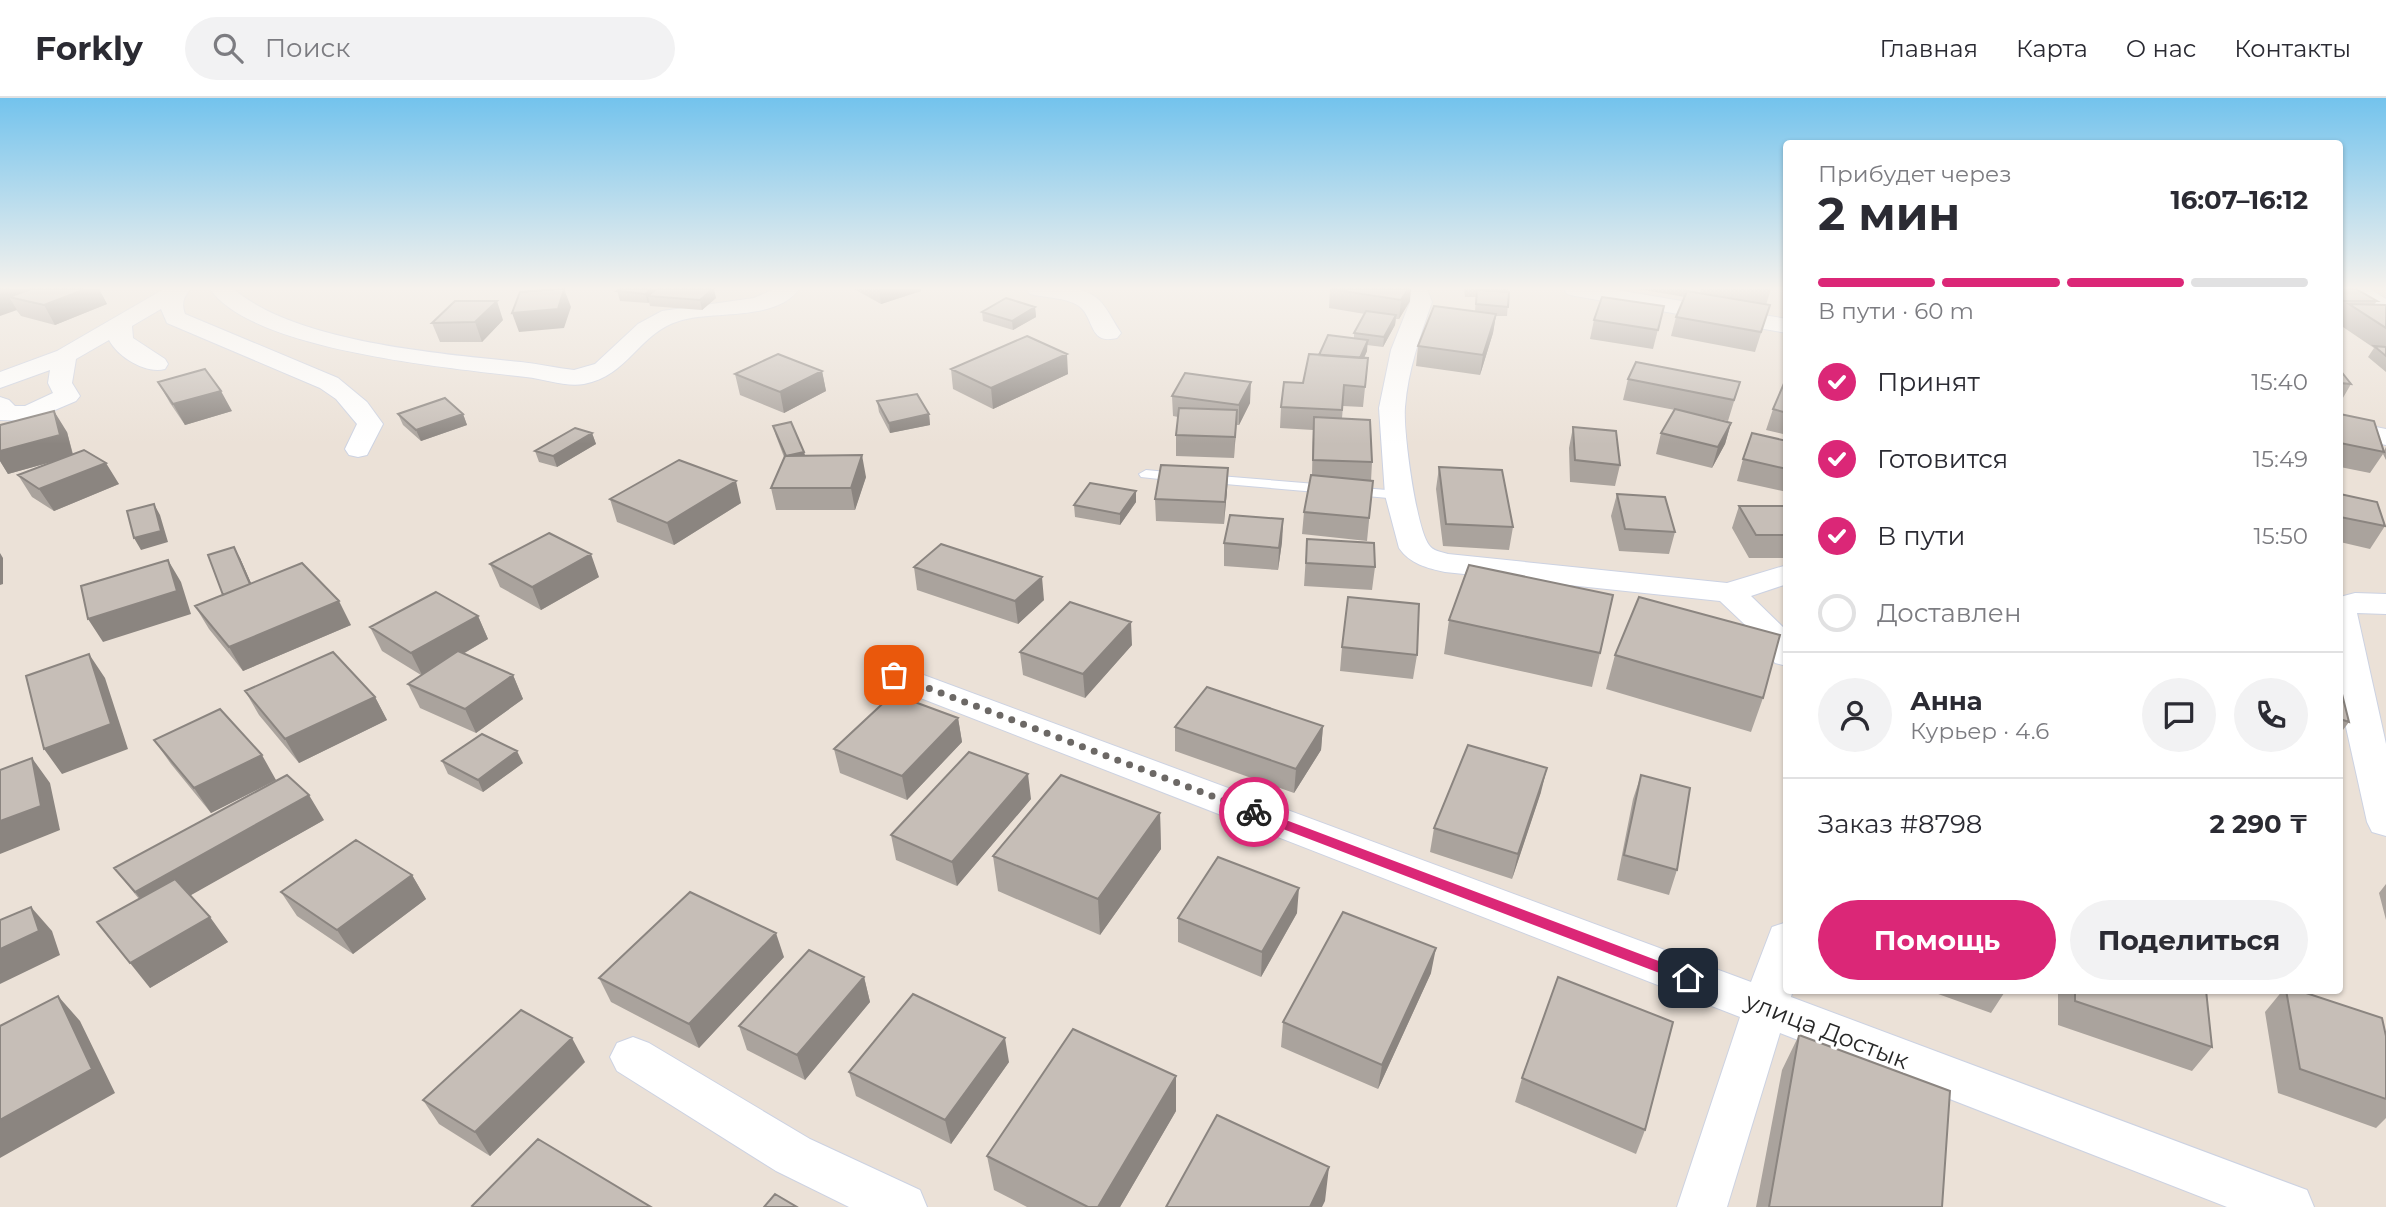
<!DOCTYPE html>
<html lang="ru">
<meta charset="utf-8">
<style>
:root{--surface:#fff;--page:#f2f2f3;--text:#2b2b33;--muted:#7c7c81;--line:#e1e1e2;--accent:#db2777}
body{margin:0;font-family:Montserrat,sans-serif;background:var(--page);color:var(--text);height:100vh;display:flex;flex-direction:column;font-size:26px;white-space:nowrap}
*{box-sizing:border-box;margin:0}
p{font-size:23px;color:var(--muted)}
.icon{flex:none;width:38px;height:38px;fill:none;stroke:currentColor;stroke-width:2;stroke-linecap:round;stroke-linejoin:round}
.map{position:relative;flex:1;overflow:hidden}
.details{position:absolute;left:1783px;top:42px;width:560px;height:854px;display:flex;flex-direction:column;background:var(--surface);border-radius:7px;box-shadow:0 2px 5px #0004}
.details>*{flex:none}
.pin{position:absolute;display:grid;place-items:center;width:60px;height:60px;color:#fff;margin:-30px;border-radius:14px;box-shadow:0 4px 10px #0006}
.courier{position:absolute;display:grid;place-items:center;width:70px;height:70px;margin:-35px;border:5px solid #db2777;border-radius:50%;background:#fff;color:#222;box-shadow:0 2px 9px #0007}
.overview em{font-style:normal;font-weight:700}
.overview div{display:flex;flex-direction:column-reverse}
.overview{display:flex;align-items:center;justify-content:space-between;height:119px;padding:0 35px}
h1{font-size:46px;font-weight:700;line-height:52px}
.bar{display:grid;grid-template-columns:repeat(4,1fr);gap:10px 7px;align-content:center;height:84px;padding:0 35px}
.bar i{height:9px;border-radius:5px;background:var(--line)}
.bar .current{background:var(--accent)}
.bar p{grid-column:span 4}
.line{display:flex;align-items:center;gap:18px;padding:0 35px;border-top:2px solid var(--line)}
.line div{flex:1}
.round{display:grid;place-items:center;flex:none;width:74px;height:74px;border-radius:37px;background:var(--page)}
ol{padding:0 35px;list-style:none}
li{display:flex;align-items:center;gap:21px;height:77px}
li p{margin-inline-start:auto}
li .icon{padding:7px;border-radius:50%;background:var(--accent);color:#fff;stroke-width:4}
li:last-child{color:var(--muted)}
li i{width:38px;height:38px;border:4px solid var(--line);border-radius:50%}
.primary-button{display:flex;gap:14px;margin-top:auto;padding:14px 35px}
.primary-button a{flex:1;height:80px;border-radius:42px;background:var(--accent);color:#fff;font-size:28px;font-weight:700;line-height:80px;text-align:center}
.primary-button a+a{background:var(--page);color:var(--text)}
header{display:flex;align-items:center;gap:42px;box-sizing:border-box;height:98px;padding:0 35px;background:var(--surface);border-bottom:2px solid var(--line)}
header strong{font-size:33px}
nav{display:flex;gap:38px;margin-inline-start:auto;font-size:24px}
.search{width:490px;height:63px;background:var(--page);display:flex;align-items:center;gap:18px;box-sizing:border-box;padding:0 24px;border-radius:38px;color:var(--muted);font-size:26px}
.map>svg:first-child{display:block}
</style>
<header>
<strong>Forkly</strong>
<div class="search"><svg class="icon" aria-label="search" viewBox="0 0 24 24"><circle cx="10" cy="10" r="6"/><path d="M15 15l6 6"/></svg>Поиск</div>
<nav><a>Главная</a><a>Карта</a><a>О нас</a><a>Контакты</a></nav>
</header>
<div class="map">
<svg width="2386" height="1109" viewBox="0 0 2386 1109">
<rect width="100%" height="100%" fill="#ebe1d7"/>
<g fill="none" stroke-linecap="round" stroke-linejoin="round">
<defs>
<path id="lane" d="M1146,372l32,3 7,4 -7,4 -37,-4 -2,-3z
M1207,377l121,10 7,4 -7,4 -126,-11 -2,-3z
M1350,389l49,4 7,4 -7,4 -54,-5 -2,-3z"/>
<path id="street" d="M164,191h26c-6,9 -9,13 -5,25l153,64 29,24 16,22 -16,31 -9,2 -9,-2 -4,-6 12,-25 -21,-25 -16,-11 -153,-65 -6,-14 -29,17 1,12 32,21 3,5 -3,5c-20,5 -47,-12 -56,-29l-33,19 -4,24 8,13 -4,5 -47,20 -29,-1v-23l9,3 6,6h10l28,-13 -5,-10 2,-13 -50,18v-16l57,-21z
M210,191h24c60,53 207,65 287,73 18,2 35,6 53,8l21,-6 43,-40 24,-13 92,-13 20,-9h25c-23,33 -87,21 -120,32 -40,12 -51,55 -95,63 -19,3 -39,-5 -58,-7 -74,-9 -273,-26 -316,-88z
M1027,191c22,-1 54,-6 72,11 9,9 15,23 22,33l-4,5c-29,7 -22,-20 -38,-32 -14,-9 -33,-8 -49,-12z
M1405,191h22l5,13c-12,34 -24,68 -27,105 -2,23 11,121 24,138 4,6 12,7 19,9l279,29 60,-18v19l-36,12 36,35v35l-12,-3 -17,-26 -38,-36 -275,-29c-18,-4 -35,-8 -46,-24l-14,-53 -6,-87 12,-58 19,-48z
M1564,191h47l176,30v14l-212,-37 -8,-2z
M2345,191h25l16,10v17l-8,-2z
M2340,322l46,9v16l-46,-9z
M2355,495l31,1v20l-29,-1 29,131v92l-14,-4 -5,-10 -27,-122v-103z
M894,566l857,318 21,-55 15,-5v68h6l-2,7 516,193 7,17h-87l-447,-174 -53,174h-50l63,-190 -858,-334 -5,-8 5,-8z
M633,939l16,6 161,96 110,51 7,17h-78l-73,-36 -159,-100 -7,-14 7,-14z"/>
</defs>
<use href="#lane" stroke="#ccd2e2" stroke-width="2"/>
<use href="#street" stroke="#ccd2e2" stroke-width="2"/>
<use href="#lane" fill="#fff" fill-rule="evenodd"/>
<use href="#street" fill="#fff" fill-rule="evenodd"/>
</g>
<path fill="#aaa39d" d="M0,191h99l8,15 -52,21 -34,-9z
M854,191h67v2l-40,13z
M1330,191l80,12 -11,18h-3l-1,6 -12,22 -16,-2v6l-3,7h4l-5,49 -20,-1 -1,12 30,44 -1,19h2l-6,60 -65,-7 2,-22 8,-37 1,-45 -33,-2 1,-21 22,-24 16,-28 35,-16v-6l11,-19 -36,-6z
M1464,191h45l-2,27h-11l-3,17 -13,42 -64,-9 2,-20 57,-35 1,-14h-11z
M1637,191h50l-2,7 15,-3 1,-4h70l-5,16h4l-15,47 -84,-16 5,-19 9,-20z
M2340,191l37,12 -3,4h12v67l-18,-15 6,-9 -34,-23z
M617,193l99,7 -14,12 -52,-4 -1,-4 -1,1 -28,-2z
M1664,208l-11,43 -63,-10 4,-19z
M1035,209l1,10 -23,13 -30,-9 -1,-9z
M503,222l-21,22h-42l-8,-19z
M951,271l117,5 -75,35 -40,-20z
M2340,272l11,14 -11,19z
M822,273l4,20 -42,22 -44,-18 -5,-21z
M1628,281l112,3 -12,39 -28,-6 31,8 -6,21 -13,24 -56,-14 5,-21 14,-23 -52,-10z
M1787,283v54l-21,-5 7,-21z
M158,284l74,29 -47,14 -15,-22z
M1172,298l78,7 -11,22h-3l-2,33 -58,-2v-21l2,-18 -5,-1z
M877,303l52,13 1,11 -40,8 -11,-21z
M398,316h65l4,11 -46,16 -18,-16z
M2340,316l44,37 2,-4v13l-3,-6 -13,19 -30,-6z
M0,327l67,7 6,22 46,30 -65,27 -22,-14 -14,-22 33,-13 -43,12 -8,-13z
M773,328l31,26 1,4 61,21 -11,33h-79l-5,-22 13,-31 -8,-21z
M1573,329l47,38 -5,21 -45,-4 -1,-34z
M592,335l4,11 -39,23 -18,-5 -4,-11z
M1787,343v51l-50,-11 6,-22z
M1439,369l74,60 -4,23 -66,-4 -7,-57z
M1228,370l-1,21 -3,35 -68,-3 -1,-22z
M1617,396l58,38 -6,22 -50,-3 -8,-35z
M2340,396l45,32 -15,23 -30,-7z
M610,401l131,4 -67,42 -57,-23z
M1136,404l-16,23 -45,-8 -1,-12z
M1739,408h48v52h-38l-17,-30z
M1283,421l-1,23 -4,28 -54,-4v-23z
M1307,441l68,28 -3,23 -68,-4z
M240,460l11,25 100,42 -108,46 -34,-42 -14,-23 28,-11z
M490,466l109,13 -58,33 -41,-23z
M914,469l130,33 -26,24 -101,-34z
M478,518l10,23 -25,15 50,21 10,24 -47,34 -56,-25 -12,-24 13,-9 -39,-24 -12,-24z
M1449,522l151,33 -8,34 -148,-33z
M1132,547l-47,53 -62,-23 -3,-23z
M1342,549l75,8 -4,24 -73,-8z
M1615,557l148,43 -12,34 -145,-43z
M2340,588l9,36 -9,12z
M245,593l130,6 12,23 -88,43 -40,-48z
M958,620l4,24 -55,58 -67,-27 -6,-24z
M1323,628l-2,24 -27,43 -119,-42v-24z
M154,642l122,40 -65,33 -40,-49z
M442,663l81,2 -40,29 -35,-18z
M1641,677l36,95 -8,25 -52,-15 16,-81z
M1541,694l-29,87 -82,-27 4,-24z
M1031,701l-74,87 -61,-26 -5,-25z
M1160,715l1,36 -61,86 -102,-44 -5,-35z
M324,722l-134,75 38,47 -78,46 -11,-89 -25,-31z
M412,777l14,24 -73,55 -56,-38 -16,-24z
M2386,786v36l-7,-27z
M1297,815l-36,64 -83,-35v-24z
M784,859l-85,91 -88,-46 -12,-24z
M1431,875l-53,116 -97,-42 2,-25z
M864,879l6,25 -65,78 -58,-30 -8,-24z
M1927,892h79l-15,23z
M2058,892h148l6,57 -20,24 -134,-46z
M2283,892h14l89,46v82l-10,10 -98,-35 -13,-81z
M1799,937l143,172h-186l26,-137z
M585,964l-95,94 -51,-32 -16,-24z
M1009,964l-58,82 -95,-48 -7,-24z
M1522,980l123,52 -9,24 -121,-52z
M1176,1013l-56,96h-93l-33,-17 -7,-34z"/>
<path fill="#8b8580" d="M10,191h37l-38,8 8,13 -17,6v-24z
M86,191h13l8,15 -52,21 -11,-20z
M564,191l7,18 -7,21 -45,4 -7,-19z
M651,191h14l-17,7 1,6 -1,1 -3,-9z
M713,191h1l2,9 -14,12 -2,-10z
M879,191h42v2l-40,13z
M1408,191h3l-1,12 -11,18 2,-19z
M497,203l6,19 -21,22 -7,-20z
M1035,209l1,10 -23,13 -1,-9z
M1496,216l-3,19 -13,42 3,-20z
M1396,217l-1,10 -12,22 1,-10z
M1368,242l-1,11 -9,20 1,-10z
M1067,256l1,20 -75,35 -2,-21z
M822,273l4,20 -42,22 -4,-21z
M1251,284l-1,21 -11,22v-20z
M221,293l11,20 -47,14 -12,-21z
M1237,312l-1,21 -2,27 1,-21z
M54,313l13,21 6,24 -65,18 -8,-13v-10z
M463,316l4,11 -46,16 -5,-11z
M929,316l1,11 -40,8 -1,-10z
M1731,325l-6,21 -13,24 6,-21z
M592,335l4,11 -39,23 -4,-11z
M804,354l3,11 -21,-7z
M862,357l4,22 -11,33 -4,-22z
M106,365l13,21 -65,27 -15,-22z
M1228,370l-1,21 -3,35 1,-22z
M736,383l5,22 -67,42 -7,-22z
M1136,393v11l-16,23v-11z
M154,406l6,11 8,27 -27,8 -7,-12z
M1283,421l-1,23 -4,28 1,-22z
M234,449l6,11 20,46 -27,9z
M0,455l3,5v26l-3,1z
M591,456l8,23 -58,33 -9,-23z
M168,462l13,22 10,32 -88,28 -15,-23z
M1042,479l2,23 -26,24 -3,-23z
M339,503l12,24 -108,46 -14,-24z
M478,518l10,23 -65,38 -12,-24z
M1131,524l1,23 -47,53 -2,-24z
M89,556l16,24 23,71 -66,25 -18,-25z
M513,577l10,24 -47,34 -11,-24z
M375,599l12,23 -88,43 -14,-24z
M958,620l4,24 -55,58 -5,-24z
M1323,628l-2,24 -27,43 2,-24z
M517,653l6,12 -40,29 -5,-12z
M262,657l14,25 -65,33 -17,-25z
M32,660l18,25 10,47 -60,24v-33z
M1547,670l-6,24 -29,87 6,-25z
M1028,676l3,25 -74,87 -5,-24z
M309,697l15,25 -170,96 -19,-24z
M1160,715l1,36 -61,86 -2,-36z
M412,777l14,24 -73,55 -16,-24z
M1299,790l-2,25 -36,64 1,-25z
M31,809l21,24 8,24 -60,29v-35z
M210,819l18,25 -78,46 -20,-25z
M776,835l8,24 -85,91 -10,-24z
M1436,850l-5,25 -53,116 4,-24z
M864,879l6,25 -65,78 -8,-25z
M58,898l22,25 35,72 -115,65v-38z
M572,940l13,24 -95,94 -15,-24z
M1005,940l4,24 -58,82 -6,-24z
M1176,978v35l-56,96h-22z
M1329,1069l-4,34 -3,6h-12z"/>
<path fill="#c6beb7" stroke="#8b8580" stroke-width="2" d="M0,191h10l-10,3z
M31,191h55l-42,16 -35,-8z
M558,191h6l-6,20 -46,4 8,-21z
M620,191h31l-6,5 -28,-3z
M656,191h57l-13,11 -52,-4z
M1330,191h78l-7,11z
M2340,191h16l21,12h-37z
M1477,192l32,2 -1,15 -32,-3z
M1687,193l83,14 -9,27 -85,-15z
M1602,199l62,9 -6,24 -64,-10z
M1006,200l29,9 -23,14 -30,-9z
M455,203h42l-22,21 -43,1z
M2349,206l37,1v23z
M1434,208l62,8 -13,41 -65,-9z
M1366,213l30,4 -12,22 -30,-4z
M1328,237l40,5 -8,18 -41,-3z
M1027,238l40,18 -76,34 -40,-19z
M2374,248l12,1v9z
M778,256l44,17 -42,21 -45,-18z
M1309,256l59,4 -3,29 -21,-2 -2,25 -61,-3 3,-25 19,1z
M1636,264l104,20 -6,18 -106,-21z
M205,271l16,22 -48,13 -15,-22z
M2340,272l11,14 -11,-1z
M1185,275l66,9 -12,23 -67,-9z
M1785,283h2v32l-14,-4z
M917,296l12,20 -40,9 -12,-22z
M445,300l18,16 -47,16 -18,-16z
M1179,310l58,2 -2,27 -59,-2z
M1675,311l56,14 -13,24 -57,-14z
M54,313l6,24 -60,16v-26z
M2340,316l34,7 10,31 -44,-9z
M1314,319l56,3 2,42 -59,-2z
M791,324l13,30 -18,4 -13,-30z
M1573,329l43,4 4,34 -45,-5z
M575,330l17,5 -39,23 -18,-5z
M1752,335l35,8v28l-44,-10z
M84,352l22,13 -67,26 -21,-14z
M862,357l-11,33h-80l14,-32z
M679,362l57,21 -69,42 -57,-24z
M1161,367l67,3 -3,34 -70,-3z
M1439,369l63,3 11,57 -67,-3z
M1311,377l62,6 -4,37 -65,-6z
M1090,385l46,8 -16,23 -46,-9z
M1617,396l48,3 10,35 -50,-3z
M2340,396l37,8 8,24 -45,-9z
M154,406l7,27 -27,7 -7,-27z
M1739,408h48v29h-31z
M1230,417l53,4 -4,29 -55,-5z
M549,435l42,21 -59,33 -42,-23z
M1307,441l67,4 1,24 -69,-4z
M941,446l101,33 -27,24 -101,-34z
M234,449l16,37 -27,11 -15,-40z
M168,462l9,31 -89,28 -7,-33z
M302,465l37,38 -110,46 -34,-41z
M1469,467l144,30 -13,58 -151,-33z
M436,494l42,24 -67,37 -41,-26z
M1348,499l71,7 -2,51 -75,-8z
M1639,499l141,38 -17,63 -148,-43z
M1070,504l61,20 -48,52 -63,-22z
M458,553l55,24 -48,34 -57,-25z
M333,554l42,45 -90,42 -40,-48z
M89,556l22,70 -67,25 -18,-73z
M2340,588l9,36 -9,-3z
M1207,589l116,39 -27,43 -121,-42z
M893,596l65,24 -56,58 -68,-27z
M220,611l42,46 -68,33 -40,-48z
M482,636l35,17 -39,29 -36,-19z
M1468,647l79,23 -29,86 -84,-26z
M969,654l59,22 -76,88 -61,-27z
M32,660l9,48 -41,15v-51z
M287,677l22,20 -174,97 -21,-24z
M1061,677l99,38 -62,86 -105,-43z
M1641,677l49,13 -13,82 -53,-15z
M356,742l56,35 -75,55 -56,-38z
M1218,759l81,31 -37,64 -84,-34z
M175,781l35,38 -80,46 -33,-41z
M690,794l86,41 -87,91 -90,-46z
M31,809l8,24 -39,18v-29z
M1343,814l93,36 -54,117 -99,-43z
M809,852l55,27 -67,78 -58,-29z
M1558,879l115,45 -28,108 -123,-52z
M2075,892h131l6,57 -137,-46z
M2286,892h11l85,28 4,18v63l-86,-30z
M913,896l92,44 -60,82 -96,-48z
M58,898l34,73 -92,51v-94z
M521,912l51,28 -97,94 -52,-32z
M1073,931l103,47 -78,131h-10l-101,-51z
M1799,937l151,56 -8,116h-173z
M1217,1017l112,52 -19,40h-144z
M538,1041l113,68h-177l-2,-1z
M775,1096l22,13h-33z"/>
<linearGradient id="sky" x2="0" y2="1"><stop stop-color="#73c3ed"/><stop offset="0.55" stop-color="#f6f2ed"/><stop offset="1" stop-color="#f6f2ed" stop-opacity="0"/></linearGradient>
<rect width="2386" height="346" fill="url(#sky)"/>
<path fill="#db2777" d="M1254,710l439,166 3,4 -8,6 -5,-2 -434,-166v-7z"/>
<g fill="none" stroke-linecap="round" stroke-linejoin="round">
<path stroke="#6c6865" stroke-width="7" stroke-dasharray="0 12.6" d="M894,577l360,137"/>
</g>
<g text-anchor="middle" stroke-width="6" stroke-linejoin="round" paint-order="stroke">
<g font-size="24" fill="#272727" stroke="#fff">
<text transform="translate(1827 933) rotate(21)" y="8">улица Достык</text>
</g>
</g>
</svg>
<div class="pin" style="left:894px;top:577px;background:#ea580c"><svg class="icon" aria-label="bag" viewBox="0 0 24 24"><path d="M5 8h14l-1 12H6zM9 8a3 3 0 0 1 6 0"/></svg></div>
<div class="pin" style="left:1688px;top:880px;background:#1f2937"><svg class="icon" aria-label="home" viewBox="0 0 24 24"><path d="M3 11l9-7 9 7M6 9v11h12V9"/></svg></div>
<div class="courier" style="left:1254px;top:714px"><svg class="icon" aria-label="bike" viewBox="0 0 24 24"><circle cx="6" cy="16" r="4"/><circle cx="18" cy="16" r="4"/><path d="M6 16l4-8h5l3 8M10 8l3 8H6M13 5h3"/></svg></div>
<section class="details">
<div class="overview"><div><h1>2 мин</h1><p>Прибудет через</p></div><em>16:07–16:12</em></div>
<div class="bar"><i class="current"></i><i class="current"></i><i class="current"></i><i></i><p>В пути · 60 m</p></div>
<ol>
<li><svg class="icon" aria-label="check" viewBox="0 0 24 24"><path d="M5 12l5 5 9-10"/></svg>Принят<p>15:40</p></li>
<li><svg class="icon" aria-label="check" viewBox="0 0 24 24"><path d="M5 12l5 5 9-10"/></svg>Готовится<p>15:49</p></li>
<li><svg class="icon" aria-label="check" viewBox="0 0 24 24"><path d="M5 12l5 5 9-10"/></svg>В пути<p>15:50</p></li>
<li><i></i>Доставлен</li>
</ol>
<div class="line" style="height:126px"><a class="round"><svg class="icon" aria-label="person" viewBox="0 0 24 24"><circle cx="12" cy="8" r="4"/><path d="M4 21q1-7 8-7t8 7"/></svg></a><div><b>Анна</b><p>Курьер · 4.6</p></div><a class="round"><svg class="icon" aria-label="chat" viewBox="0 0 24 24"><path d="M4 5h16v11H9l-5 4z"/></svg></a><a class="round"><svg class="icon" aria-label="phone" viewBox="0 0 24 24"><path d="M5 4h4l2 5-3 2q2 4 5 5l2-3 5 2v4C11 20 4 13 5 4z"/></svg></a></div>
<div class="line" style="height:91px"><div>Заказ #8798</div><b>2 290 ₸</b></div>
<div class="primary-button"><a>Помощь</a><a>Поделиться</a></div>
</section>
</div>
